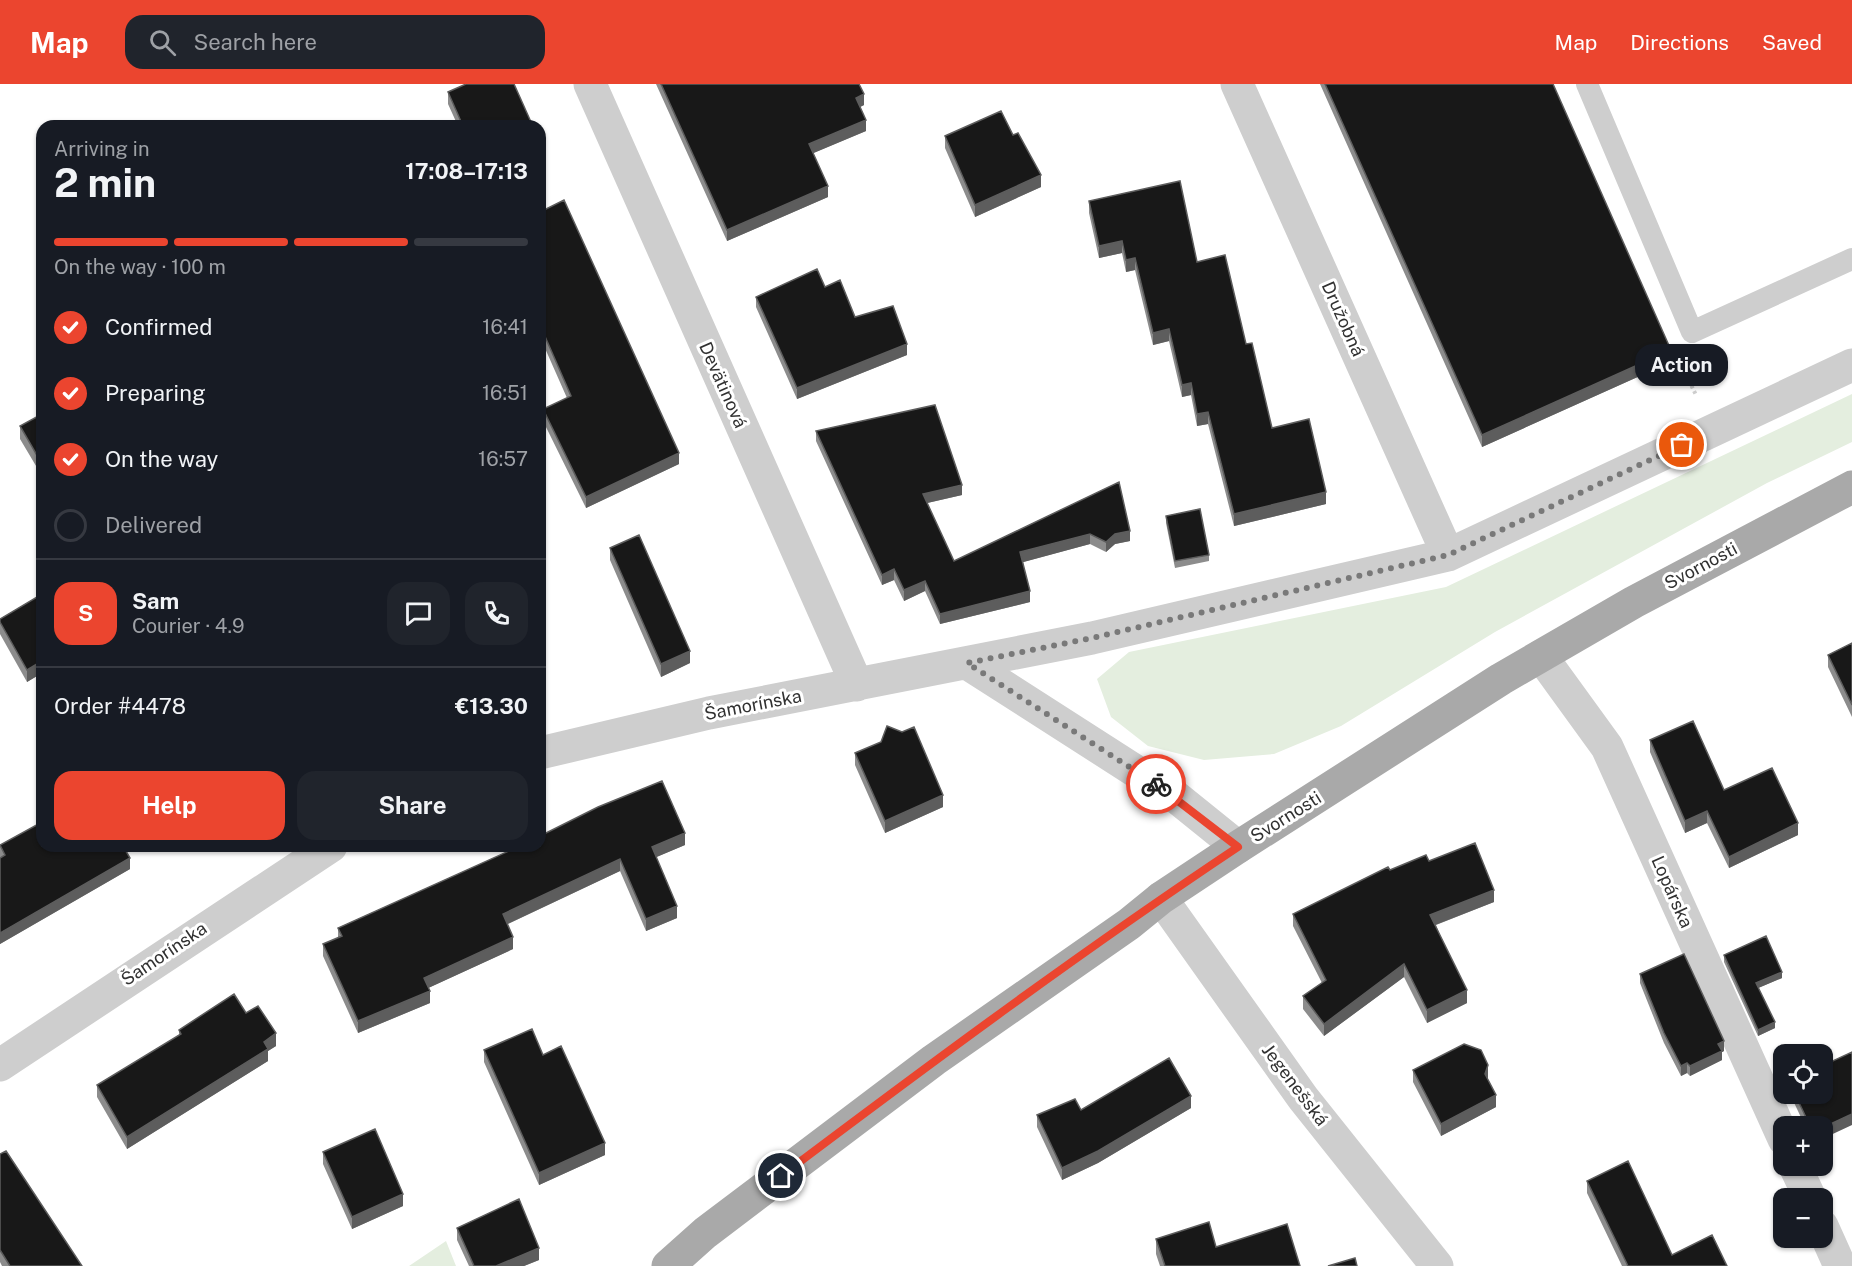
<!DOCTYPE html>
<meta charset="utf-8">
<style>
:root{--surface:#171b24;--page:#20242c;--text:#f1f3f6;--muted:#9ea1a6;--line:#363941;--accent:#eb452f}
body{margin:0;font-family:"Public Sans",sans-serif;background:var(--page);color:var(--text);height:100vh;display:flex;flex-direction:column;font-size:22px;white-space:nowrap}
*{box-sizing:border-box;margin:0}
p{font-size:20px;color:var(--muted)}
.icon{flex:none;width:33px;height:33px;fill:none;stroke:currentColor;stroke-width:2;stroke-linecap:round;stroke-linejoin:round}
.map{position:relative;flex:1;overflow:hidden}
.details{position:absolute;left:36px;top:36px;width:510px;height:732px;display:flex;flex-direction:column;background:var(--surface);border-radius:18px;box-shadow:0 2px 4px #0004}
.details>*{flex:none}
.fabs{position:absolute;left:1773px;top:960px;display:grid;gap:12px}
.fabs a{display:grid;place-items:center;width:60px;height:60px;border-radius:12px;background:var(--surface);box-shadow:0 2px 4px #0004;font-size:30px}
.pin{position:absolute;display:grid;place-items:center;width:51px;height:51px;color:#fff;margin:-26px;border:3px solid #fff;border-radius:50%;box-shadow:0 2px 6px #0007}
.courier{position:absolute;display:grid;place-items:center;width:60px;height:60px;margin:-30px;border:4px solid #eb452f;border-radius:50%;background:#fff;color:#222;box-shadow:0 2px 8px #0007}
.bubble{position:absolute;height:42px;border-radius:18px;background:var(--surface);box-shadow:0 2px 4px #0004;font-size:20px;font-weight:700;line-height:42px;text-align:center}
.head em{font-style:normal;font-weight:700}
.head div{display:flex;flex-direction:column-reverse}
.head{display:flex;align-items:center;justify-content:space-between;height:102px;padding:0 18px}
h1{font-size:39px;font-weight:700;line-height:45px}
.bar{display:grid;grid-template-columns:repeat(4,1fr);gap:9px 6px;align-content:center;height:72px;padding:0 18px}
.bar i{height:8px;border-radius:4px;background:var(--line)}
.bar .selected{background:var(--accent)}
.bar p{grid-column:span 4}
.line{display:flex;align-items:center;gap:15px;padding:0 18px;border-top:2px solid var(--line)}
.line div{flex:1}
.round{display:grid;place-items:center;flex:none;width:63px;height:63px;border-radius:18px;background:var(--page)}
ol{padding:0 18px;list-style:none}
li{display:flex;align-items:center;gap:18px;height:66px}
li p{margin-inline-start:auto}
li .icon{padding:6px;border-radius:50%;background:var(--accent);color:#fff;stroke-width:4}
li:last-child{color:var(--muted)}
li i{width:33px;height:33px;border:3px solid var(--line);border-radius:50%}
.action{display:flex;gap:12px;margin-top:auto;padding:12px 18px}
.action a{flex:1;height:69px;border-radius:18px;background:var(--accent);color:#fff;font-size:24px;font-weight:700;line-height:69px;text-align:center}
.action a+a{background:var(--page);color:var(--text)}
header{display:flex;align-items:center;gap:36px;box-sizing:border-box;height:84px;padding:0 30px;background:var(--accent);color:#fff}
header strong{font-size:28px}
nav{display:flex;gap:33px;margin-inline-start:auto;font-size:21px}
.search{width:420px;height:54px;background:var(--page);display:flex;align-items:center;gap:15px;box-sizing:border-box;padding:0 21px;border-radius:18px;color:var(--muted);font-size:22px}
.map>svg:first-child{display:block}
</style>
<header>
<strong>Map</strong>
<div class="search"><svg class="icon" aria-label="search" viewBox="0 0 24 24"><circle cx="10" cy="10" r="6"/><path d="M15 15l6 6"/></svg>Search here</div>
<nav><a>Map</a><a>Directions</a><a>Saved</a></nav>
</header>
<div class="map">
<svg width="1852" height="1182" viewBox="0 0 1852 1182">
<rect width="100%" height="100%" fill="#fff"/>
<path fill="#e4eedf" d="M1852,310v48l-85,41 -272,149 -154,94 -67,28 -70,6 -56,-14 -37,-29 -14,-38 32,-27 317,-65z
M446,1157l10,25h-47z"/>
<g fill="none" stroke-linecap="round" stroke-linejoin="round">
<path stroke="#cecece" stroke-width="4" stroke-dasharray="3 3" stroke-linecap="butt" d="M1681,280l15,31"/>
<path stroke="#cecece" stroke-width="22" d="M1587,0l105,248 160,-73"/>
<path stroke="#cecece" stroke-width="33" d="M590,0l267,601
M1237,0l211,471
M1541,572l66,91 177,392
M967,579l209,134 62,50
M540,669l169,-40 383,-75 356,-83 404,-190
M1161,814l142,200 134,168
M0,981l331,-219
M1795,1082l15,32
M1822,1142l18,40"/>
<path stroke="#a9a9a9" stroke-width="33" d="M668,1182l37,-33 229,-173 195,-136 32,-26 77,-51 263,-168 133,-77 218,-115"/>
</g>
<path fill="#8c8c8c" d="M656,0h203l5,21 -4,2 6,24 -53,22 15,44 -101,44z
M1320,0h233l118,278 -189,85z
M448,8l83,34h-73l-10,-22z
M1013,51l28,52 -66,30 -30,-69v-12z
M1089,117l108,61 49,82 26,84 54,76 -92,22 -26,-102 -11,2 -6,-31 -9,2 -13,-56 -16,4 -18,-75 -9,2 -4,-19 -23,5 -10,-45z
M540,128l139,252 -93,44 -43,-87v-12l24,-11 -27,-61z
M825,203l30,30 52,38 -110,44 -41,-92v-10z
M42,330v62l-22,-37v-13z
M816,347l146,64 -35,8 27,58 165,-79 11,59 -15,3 -9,8 -16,-8 -67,18 7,40 -90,22 -15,-33 -21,10 -10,-21 -12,5 -66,-144z
M1166,432l43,39v6l-34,7 -9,-45z
M610,464l80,115 -29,14 -51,-117z
M42,510v79l-15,9 -27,-48v-15z
M1852,559v74l-24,-50v-12z
M1650,656l74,50 74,45 -69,33 -22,-45 -22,10 -35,-81z
M855,669l88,54 -58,26 -30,-68z
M0,761l130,24 -130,75z
M685,761l-29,12 21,61 -31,13 -26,-60 -112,53 5,25 -85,39 2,15 -72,30 -35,-77v-12l15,-6v-10l166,-74z
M1429,777l65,41 -58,23 31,78 -40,20 -23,-46 -80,59 -21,-27v-13l19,-13 -29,-57v-12l97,-44z
M1724,871l58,23 -24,10 17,40 -17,8 -34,-74z
M1640,890l84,77 -2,1v8l-32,16 -3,-3 -6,3 -17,-33 -24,-60z
M246,929l30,33 -8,5v10l-141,88 -30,-52v-12l82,-50v-5z
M484,966l59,5 62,100 -66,30 -55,-123z
M1413,986l75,7 -1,1 9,29 -55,29 -28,-54z
M1790,1010h32v32h-17z
M1191,1024l-93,55 -36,17 -25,-53v-12l44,-5z
M323,1068l80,54 -51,23 -29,-65z
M0,1070l82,112h-80l-2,-4z
M1587,1097l85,74 55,11h-105l-35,-73z
M457,1144l82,32 -15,6h-55l-12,-26z
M1156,1155l60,8 84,19h-140l-4,-12z"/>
<path fill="#5d5d5d" d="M864,10v11l-8,4v-11z
M866,36v11l-57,24v-11z
M531,38v4h-9z
M1041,91v12l-66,30v-12z
M828,102v11l-101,44v-11z
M1122,157v12l-23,5v-12z
M1135,174v12l-9,2v-12z
M1169,245v12l-16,4v-12z
M907,260v11l-110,44v-11z
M1671,266v12l-189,85v-12z
M1191,299v12l-9,2v-12z
M1208,328v12l-11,2v-12z
M679,369v11l-93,44v-11z
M962,401v10l-39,9v-10z
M1326,408v12l-92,22v-12z
M1130,447v10l-15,3 -9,8v-10l9,-8z
M1090,450v10l-70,19v-11z
M894,485v11l-12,5v-10z
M925,497v10l-21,10v-11z
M1030,507v11l-90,22v-10z
M690,567v12l-29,14v-13z
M42,577v12l-15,9v-12z
M943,711v12l-58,26v-12z
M1707,727v12l-22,10v-12z
M1798,739v12l-69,33v-11z
M685,749v12l-33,14v-12z
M130,774v11l-130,75v-11z
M620,775v12l-117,55v-12z
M1494,806v12l-64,25v-12z
M677,822v12l-31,13v-12z
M513,853v12l-89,41v-12z
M1404,880v13l-80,59v-12z
M1782,888v6l-26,11v-6z
M1467,906v13l-40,20v-13z
M430,907v12l-72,30v-12z
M1775,938v6l-17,8v-6z
M276,949v13l-8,5v10l-141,88v-12z
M1724,957v10l-2,1v8l-32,16v-10l28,-22z
M1687,979v10l-6,3v-10z
M1488,981v12l-3,9v-12z
M1496,1011v12l-55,29v-12z
M1191,1012v12l-93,55 -36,17v-12z
M1852,1030v11l-30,14v-11z
M605,1059v12l-66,30v-12z
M403,1110v12l-51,23v-12z
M539,1164v12l-15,6h-28z"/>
<path fill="#181818" stroke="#5d5d5d" stroke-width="1.5" d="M466,0h48l17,38 -9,4h-59l-15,-34z
M661,0h198l5,10 -8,4 10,22 -57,24 19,42 -101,44z
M1325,0h228l118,266 -189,85z
M1001,27l12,24 5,-2 23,42 -66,30 -30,-69z
M1180,97l17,81 28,-7 21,89 6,-1 20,85 37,-9 17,73 -92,22 -26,-102 -11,2 -6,-31 -9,2 -13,-56 -16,4 -18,-75 -9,2 -4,-19 -23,5 -10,-45z
M564,116l115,253 -93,44 -43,-88 28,-13 -31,-71v-113z
M817,185l8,18 15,-7 15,37 38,-11 14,38 -110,44 -41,-91z
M935,321l27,80 -39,9 31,67 165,-79 11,49 -15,3 -9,8 -16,-8 -70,18 10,39 -90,23 -15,-33 -21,9 -10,-21 -12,6 -66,-144z
M42,330v50l-22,-38z
M1200,425l9,46 -34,6 -9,-45z
M639,451l51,116 -29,13 -51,-116z
M42,510v67l-15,9 -27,-48v-3z
M1852,559v62l-24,-50z
M1693,637l31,69 48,-22 26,55 -69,34 -22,-46 -22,10 -35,-81z
M887,642l15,6 12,-5 29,68 -58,26 -30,-68 26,-11z
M662,697l23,52 -33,14 25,59 -31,13 -26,-60 -117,55 10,23 -89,41 6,13 -72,30 -35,-77 19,-8 -4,-8 182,-82h20v-10l58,-29z
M42,738v24h81l7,12 -130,75v-75l5,-3 -5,-10z
M1475,759l19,47 -64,25 37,75 -40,20 -23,-46 -80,60 -21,-28 23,-16 -33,-66 95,-47 2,3 36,-15 3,6z
M1766,852l16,36 -26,11 19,39 -17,8 -34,-75z
M1684,870l40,87 -6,3 4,7 -32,15 -3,-3 -6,3 -17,-33 -24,-59z
M234,910l12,19 12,-7 18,27 -12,9 4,7 -141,88 -30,-52 84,-51 -2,-4z
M532,945l11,26 18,-9 44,97 -66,30 -55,-123z
M1464,960l17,6 7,15 -3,9 11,21 -55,29 -28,-54z
M1852,968v62l-30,14v-2h-12l-15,-32h27v-28z
M1169,974l22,38 -93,55 -36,17 -25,-53 38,-16 6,11z
M375,1045l28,65 -51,23 -29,-65z
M6,1067l76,115h-72l-10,-16v-96z
M1628,1077l44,94 40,-20 15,31h-99l-41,-85z
M519,1115l20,49 -43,18h-22l-17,-38z
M1209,1138l7,25 71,-23 13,42h-135l-9,-27z
M1355,1174l2,8h-29z"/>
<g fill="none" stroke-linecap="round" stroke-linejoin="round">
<path stroke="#797979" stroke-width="6" stroke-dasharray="0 10.8" d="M1156,700l-189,-121 125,-25 356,-83 234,-110"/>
<path stroke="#eb452f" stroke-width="8" d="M781,1092c150,-113 301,-225 457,-329l-82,-63"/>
</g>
<g text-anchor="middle" stroke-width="6" stroke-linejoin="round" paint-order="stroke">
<g font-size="18" fill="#313131" stroke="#fff">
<text transform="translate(1343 235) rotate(66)" y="6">Družobná</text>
<text transform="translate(723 301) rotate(66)" y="6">Devätinová</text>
<text transform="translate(1701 482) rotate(-28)" y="6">Svornosti</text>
<text transform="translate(753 621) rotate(-11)" y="6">Šamorínska</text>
<text transform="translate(1286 733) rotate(-32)" y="6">Svornosti</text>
<text transform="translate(1672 808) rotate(66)" y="6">Lopárska</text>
<text transform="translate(164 870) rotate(-34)" y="6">Šamorínska</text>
<text transform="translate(1295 1001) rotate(53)" y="6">Jegenešská</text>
</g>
</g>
</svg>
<div class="fabs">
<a><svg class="icon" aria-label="locate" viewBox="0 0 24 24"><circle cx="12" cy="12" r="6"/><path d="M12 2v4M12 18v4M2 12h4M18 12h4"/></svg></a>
<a>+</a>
<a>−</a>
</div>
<div class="pin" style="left:1682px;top:361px;background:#ea580c"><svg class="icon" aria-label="bag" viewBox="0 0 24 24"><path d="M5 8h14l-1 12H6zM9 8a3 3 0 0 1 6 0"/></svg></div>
<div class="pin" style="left:781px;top:1092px;background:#1f2937"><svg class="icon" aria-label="home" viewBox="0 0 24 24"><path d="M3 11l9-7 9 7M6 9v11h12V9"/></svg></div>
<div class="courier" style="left:1156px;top:700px"><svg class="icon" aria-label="bike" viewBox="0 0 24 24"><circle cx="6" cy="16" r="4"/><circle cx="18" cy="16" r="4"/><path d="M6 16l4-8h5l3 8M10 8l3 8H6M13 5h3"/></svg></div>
<div class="bubble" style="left:1635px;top:260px;width:93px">Action</div>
<section class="details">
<div class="head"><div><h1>2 min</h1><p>Arriving in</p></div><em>17:08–17:13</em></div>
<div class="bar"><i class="selected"></i><i class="selected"></i><i class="selected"></i><i></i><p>On the way · 100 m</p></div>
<ol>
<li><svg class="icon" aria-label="check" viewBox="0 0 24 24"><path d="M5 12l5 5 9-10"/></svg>Confirmed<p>16:41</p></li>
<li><svg class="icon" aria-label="check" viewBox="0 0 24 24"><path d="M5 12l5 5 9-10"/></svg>Preparing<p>16:51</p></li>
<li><svg class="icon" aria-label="check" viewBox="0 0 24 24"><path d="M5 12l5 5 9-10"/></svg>On the way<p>16:57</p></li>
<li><i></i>Delivered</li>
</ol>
<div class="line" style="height:108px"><b class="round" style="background:var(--accent);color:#fff">S</b><div><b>Sam</b><p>Courier · 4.9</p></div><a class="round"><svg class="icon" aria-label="chat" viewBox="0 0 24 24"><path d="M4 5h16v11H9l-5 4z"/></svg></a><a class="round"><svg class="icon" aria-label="phone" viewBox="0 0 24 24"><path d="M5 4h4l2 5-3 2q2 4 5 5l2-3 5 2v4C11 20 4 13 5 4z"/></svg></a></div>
<div class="line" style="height:78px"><div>Order #4478</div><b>€13.30</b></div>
<div class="action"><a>Help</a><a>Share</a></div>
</section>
</div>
